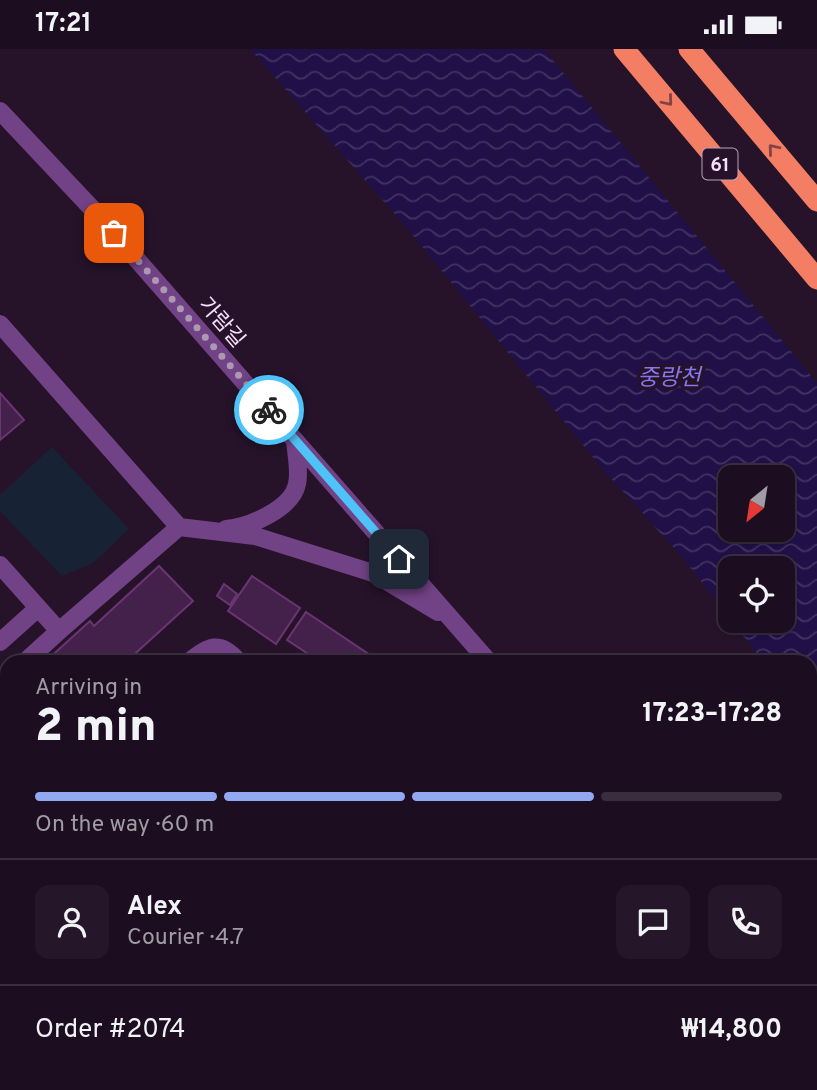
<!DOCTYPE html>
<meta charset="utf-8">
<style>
:root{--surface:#1c0e20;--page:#251729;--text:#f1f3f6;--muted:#a09ca5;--line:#3a2e3e;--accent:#91a9f2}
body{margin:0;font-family:Overpass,"Noto Sans KR",sans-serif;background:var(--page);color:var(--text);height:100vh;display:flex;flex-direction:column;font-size:26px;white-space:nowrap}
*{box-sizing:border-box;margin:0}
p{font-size:23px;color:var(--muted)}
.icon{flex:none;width:38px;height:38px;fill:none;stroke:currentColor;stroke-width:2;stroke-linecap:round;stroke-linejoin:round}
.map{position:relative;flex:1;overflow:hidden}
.sheet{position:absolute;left:0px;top:606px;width:817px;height:436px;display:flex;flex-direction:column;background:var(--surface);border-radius:21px 21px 0 0;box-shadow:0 2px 5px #0004,0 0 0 2px var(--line)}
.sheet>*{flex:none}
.needle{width:46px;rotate:210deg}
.tools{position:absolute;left:718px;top:416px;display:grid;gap:14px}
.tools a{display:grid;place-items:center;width:77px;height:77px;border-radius:14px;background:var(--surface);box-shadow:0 2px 5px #0004,0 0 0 2px var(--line);font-size:35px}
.pin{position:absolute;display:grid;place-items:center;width:60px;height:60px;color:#fff;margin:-30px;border-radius:14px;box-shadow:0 4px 10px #0006}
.courier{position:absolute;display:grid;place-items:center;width:70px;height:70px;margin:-35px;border:5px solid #4fc3f7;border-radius:50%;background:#fff;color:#222;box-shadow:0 2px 9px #0007}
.overview em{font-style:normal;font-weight:800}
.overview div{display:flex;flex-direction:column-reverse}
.overview{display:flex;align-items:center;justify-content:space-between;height:119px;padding:0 35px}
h1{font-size:46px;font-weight:800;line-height:52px}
.bar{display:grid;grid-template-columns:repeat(4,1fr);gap:10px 7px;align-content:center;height:84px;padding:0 35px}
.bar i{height:9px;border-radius:5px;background:var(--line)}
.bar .current{background:var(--accent)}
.bar p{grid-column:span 4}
.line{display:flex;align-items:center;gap:18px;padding:0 35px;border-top:2px solid var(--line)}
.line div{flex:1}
.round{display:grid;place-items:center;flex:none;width:74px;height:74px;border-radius:14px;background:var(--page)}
.status{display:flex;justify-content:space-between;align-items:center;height:49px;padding:0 35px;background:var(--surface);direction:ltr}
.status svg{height:19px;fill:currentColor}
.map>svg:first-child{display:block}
</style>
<div class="status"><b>17:21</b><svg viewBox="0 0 49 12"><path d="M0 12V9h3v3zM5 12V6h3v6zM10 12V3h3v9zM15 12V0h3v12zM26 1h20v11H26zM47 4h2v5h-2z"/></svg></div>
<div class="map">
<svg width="817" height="1041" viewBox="0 0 817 1041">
<defs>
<pattern id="water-waves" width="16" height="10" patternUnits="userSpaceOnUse" patternTransform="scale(1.75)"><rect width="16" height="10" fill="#201047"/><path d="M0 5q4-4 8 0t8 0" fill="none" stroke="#413262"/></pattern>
</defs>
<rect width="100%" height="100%" fill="#26132a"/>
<path fill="#172234" d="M52,398l77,82 -36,34 -31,13 -62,-65v-16z"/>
<path fill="url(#water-waves)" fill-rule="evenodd" d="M250,0h294l273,334v349l-7,-10v-61h-47l-31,-40h50v-52h-52v50l-46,-60 -84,-93 -193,-238zM730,429h52v52h-52z"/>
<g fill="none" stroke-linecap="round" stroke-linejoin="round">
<path stroke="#201047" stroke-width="6" d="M617,1034l5,7"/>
</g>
<path fill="#44214a" stroke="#6b3574" stroke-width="2" d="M0,344l24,27 -24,20z
M159,517l34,35 -66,60h-81l44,-40 4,5z
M252,527l48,32 -24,36 -48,-33z
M224,535l13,10 -7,11 -13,-9z
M306,563l73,49h-60l-32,-21z
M7,658v37l-7,7v-38z
M7,695v39l-5,4 5,5v20l-7,6v-67z
M216,1034h76l-8,7h-77z
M534,1034h25l-4,7h-10z
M559,1034h25l6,7h-35z
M637,1034h35l4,7h-36z
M672,1034h23l3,7h-22z"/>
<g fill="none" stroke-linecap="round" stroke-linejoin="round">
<path stroke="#714285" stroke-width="18" d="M0,62l98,104 390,446
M0,275l179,203
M226,480c23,-2 66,-20 71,-45 3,-12 -1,-31 -2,-44
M0,516l59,66 120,-104 76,9 118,37 65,39
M0,593l38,-34
M26,612l33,-30
M190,612c19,-15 30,-21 48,0
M0,636l7,-6
M0,798l7,-6
M0,857l7,9
M810,975l7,-2
M3,1041l8,-7
M319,1041l8,-7
M417,1041l4,-7"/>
<path stroke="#f37e64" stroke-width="21" d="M624,0l193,230
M689,0l128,152"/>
</g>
<defs><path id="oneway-chevron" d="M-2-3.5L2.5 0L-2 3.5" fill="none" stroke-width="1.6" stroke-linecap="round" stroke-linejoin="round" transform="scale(1.75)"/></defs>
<g stroke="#824344">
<use href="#oneway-chevron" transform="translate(668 52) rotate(50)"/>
<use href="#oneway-chevron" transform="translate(773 100) rotate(-130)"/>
</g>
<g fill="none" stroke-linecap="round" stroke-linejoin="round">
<path stroke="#ad98b2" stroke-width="7" stroke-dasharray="0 12.6" d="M114,184l155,177"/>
<path stroke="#4fc3f7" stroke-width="9" d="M269,361l130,149"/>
</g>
<g text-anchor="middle" stroke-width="7" stroke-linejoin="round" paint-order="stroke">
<rect fill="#26132a" stroke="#b8a2bd" stroke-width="2" x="702.5" y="99.5" width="35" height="31" rx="5"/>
<g font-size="19" font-weight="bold" fill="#f6dffc">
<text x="720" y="122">61</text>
</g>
<g font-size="21" fill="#f6dffc" stroke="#26132a">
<text transform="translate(222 273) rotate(49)" y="7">가람길</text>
</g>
<g font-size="23" font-style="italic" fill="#8576f4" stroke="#26132a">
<text x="669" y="336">중랑천</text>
</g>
</g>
</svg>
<div class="tools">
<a><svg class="needle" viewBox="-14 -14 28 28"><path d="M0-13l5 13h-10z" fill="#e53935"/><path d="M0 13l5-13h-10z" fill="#a09ca5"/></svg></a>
<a><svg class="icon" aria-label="locate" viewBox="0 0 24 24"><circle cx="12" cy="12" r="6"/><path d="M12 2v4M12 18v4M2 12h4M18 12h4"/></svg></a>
</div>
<div class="pin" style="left:114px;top:184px;background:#ea580c"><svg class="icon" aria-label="bag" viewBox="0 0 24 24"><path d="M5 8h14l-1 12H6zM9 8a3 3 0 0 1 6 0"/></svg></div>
<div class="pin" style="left:399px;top:510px;background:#1f2937"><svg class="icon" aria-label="home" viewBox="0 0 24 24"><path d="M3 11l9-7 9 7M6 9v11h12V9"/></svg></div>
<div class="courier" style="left:269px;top:361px"><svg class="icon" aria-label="bike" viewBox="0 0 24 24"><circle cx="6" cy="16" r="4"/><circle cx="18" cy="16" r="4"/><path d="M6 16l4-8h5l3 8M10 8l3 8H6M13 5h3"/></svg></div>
<section class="sheet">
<div class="overview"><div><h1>2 min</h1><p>Arriving in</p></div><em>17:23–17:28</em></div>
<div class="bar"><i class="current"></i><i class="current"></i><i class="current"></i><i></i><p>On the way · 60 m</p></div>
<div class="line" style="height:126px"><a class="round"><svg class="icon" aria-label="person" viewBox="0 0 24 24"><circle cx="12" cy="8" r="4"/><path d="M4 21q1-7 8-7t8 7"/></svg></a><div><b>Alex</b><p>Courier · 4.7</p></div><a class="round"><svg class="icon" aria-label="chat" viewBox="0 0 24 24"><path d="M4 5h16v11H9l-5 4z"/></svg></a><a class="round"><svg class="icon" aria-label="phone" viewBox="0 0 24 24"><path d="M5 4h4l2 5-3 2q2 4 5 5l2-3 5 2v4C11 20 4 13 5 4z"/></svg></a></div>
<div class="line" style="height:91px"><div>Order #2074</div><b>₩14,800</b></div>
</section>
</div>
